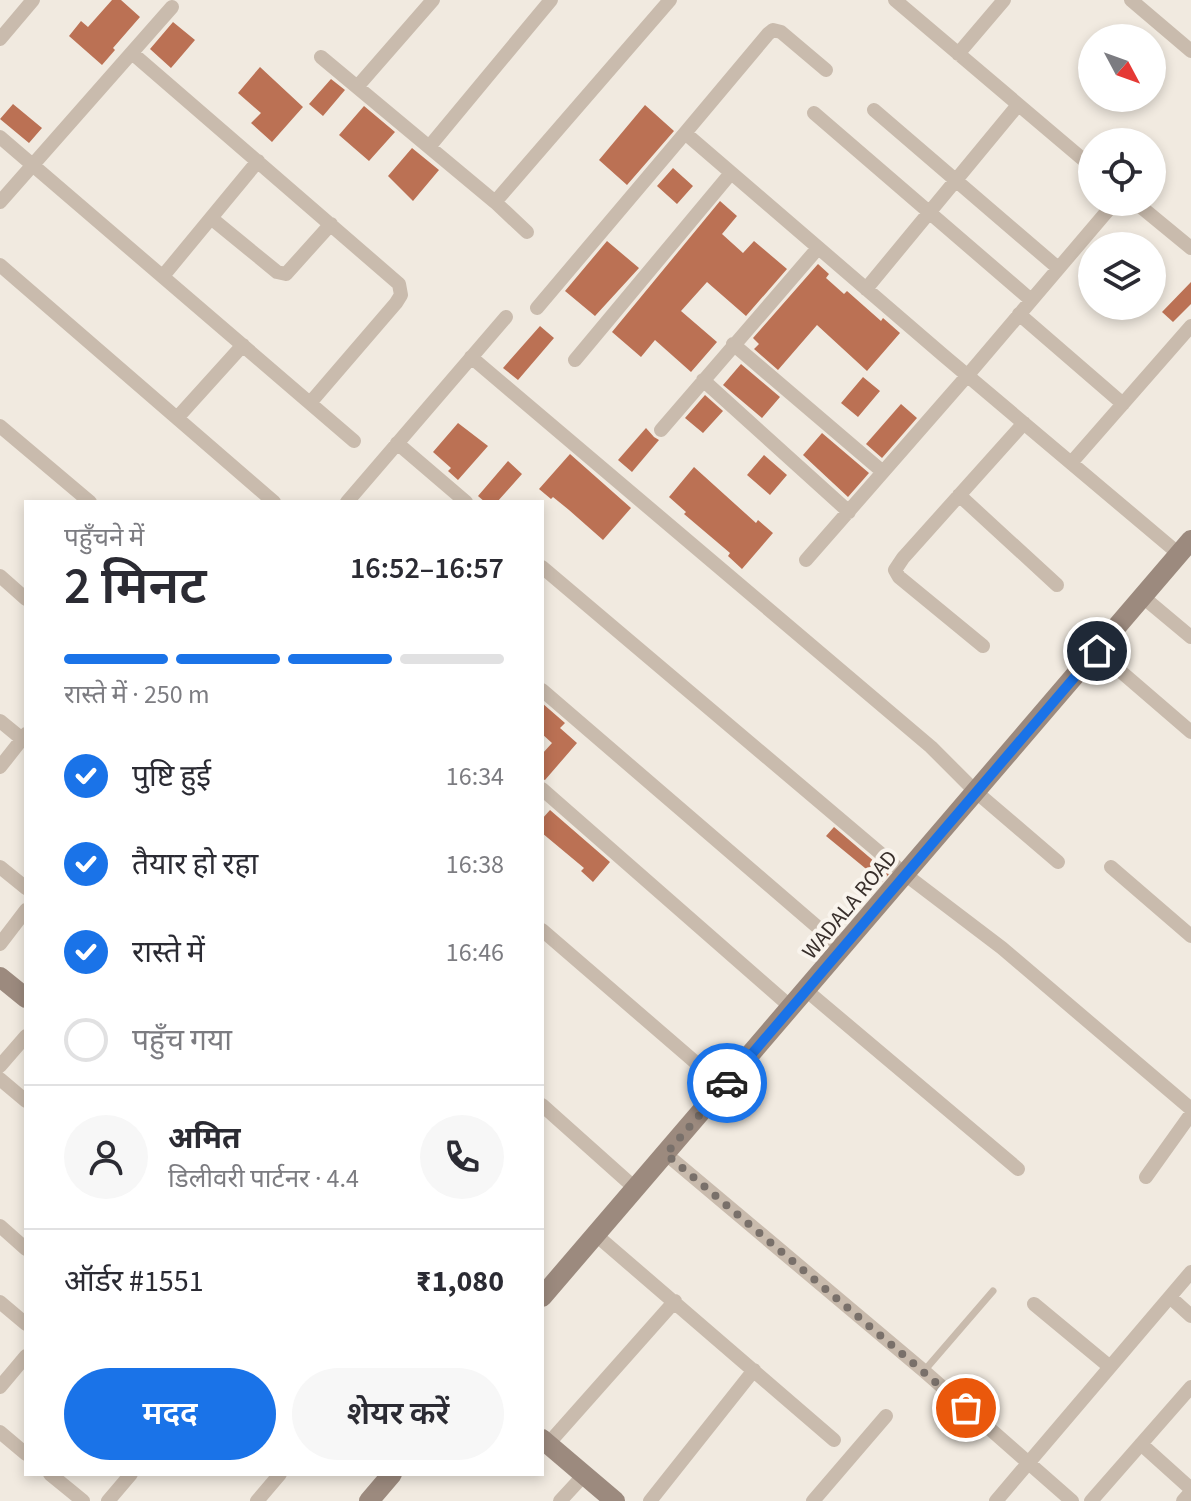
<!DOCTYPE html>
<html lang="hi">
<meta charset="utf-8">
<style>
:root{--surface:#fff;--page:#f7f7f7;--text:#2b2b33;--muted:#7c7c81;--line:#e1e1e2;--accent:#1a73e8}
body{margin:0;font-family:"Source Sans 3","Noto Sans Devanagari",sans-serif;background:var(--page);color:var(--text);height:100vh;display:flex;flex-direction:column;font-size:30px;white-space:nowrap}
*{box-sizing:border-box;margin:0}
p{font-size:26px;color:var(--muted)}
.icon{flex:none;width:44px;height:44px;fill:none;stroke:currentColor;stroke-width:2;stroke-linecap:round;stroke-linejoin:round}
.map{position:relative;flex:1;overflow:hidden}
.sheet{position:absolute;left:24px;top:500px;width:520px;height:976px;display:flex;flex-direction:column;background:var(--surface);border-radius:0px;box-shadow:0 4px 12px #0003}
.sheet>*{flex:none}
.needle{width:52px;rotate:131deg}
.fabs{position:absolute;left:1078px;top:24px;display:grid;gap:16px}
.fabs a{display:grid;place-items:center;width:88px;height:88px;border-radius:50%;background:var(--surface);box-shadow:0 4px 12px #0003;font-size:40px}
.pin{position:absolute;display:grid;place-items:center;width:68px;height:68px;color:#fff;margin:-34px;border:4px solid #fff;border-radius:50%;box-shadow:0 2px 8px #0007}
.courier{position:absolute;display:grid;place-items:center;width:80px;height:80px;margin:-40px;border:6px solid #1a73e8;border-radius:50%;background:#fff;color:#222;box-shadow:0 2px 10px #0007}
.summary em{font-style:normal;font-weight:600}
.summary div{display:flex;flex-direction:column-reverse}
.summary{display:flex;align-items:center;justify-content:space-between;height:136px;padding:0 40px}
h1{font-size:52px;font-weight:600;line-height:60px}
.bar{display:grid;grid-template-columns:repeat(4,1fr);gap:12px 8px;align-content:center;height:96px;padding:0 40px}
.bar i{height:10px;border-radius:6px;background:var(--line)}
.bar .active{background:var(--accent)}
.bar p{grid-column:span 4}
.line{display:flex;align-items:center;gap:20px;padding:0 40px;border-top:2px solid var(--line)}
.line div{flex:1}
.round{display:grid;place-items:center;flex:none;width:84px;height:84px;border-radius:42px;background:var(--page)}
ol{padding:0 40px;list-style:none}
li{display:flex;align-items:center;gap:24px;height:88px}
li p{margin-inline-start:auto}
li .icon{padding:8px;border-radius:50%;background:var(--accent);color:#fff;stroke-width:4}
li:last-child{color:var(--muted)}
li i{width:44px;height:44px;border:4px solid var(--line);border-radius:50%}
.cta{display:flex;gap:16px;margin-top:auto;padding:16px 40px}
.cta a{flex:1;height:92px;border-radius:48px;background:var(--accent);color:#fff;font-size:32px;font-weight:600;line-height:92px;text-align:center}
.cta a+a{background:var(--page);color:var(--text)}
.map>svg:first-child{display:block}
</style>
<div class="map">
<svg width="1191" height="1501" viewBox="0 0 1191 1501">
<rect width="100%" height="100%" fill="#f1eae0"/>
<path fill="#bb7154" d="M112,0h9l19,17 -27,31 2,2 -13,15 -33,-29 12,-15 7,6z
M173,22l22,18 -24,28 -21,-19z
M260,67l43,40 -31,35 -21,-19 10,-10 -23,-20z
M331,79l14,11 -22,26 -14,-12z
M13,104l29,24 -13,15 -29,-24z
M645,105l29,26 -47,54 -28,-25z
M364,106l31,26 -26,29 -30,-26z
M412,148l27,22 -26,31 -25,-25z
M673,168l20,18 -16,18 -20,-18z
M720,201l17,15 -15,18 21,19 11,-12 33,28 -41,47 -39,-34 -26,29 36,31 -26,30 -36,-32 -14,17 -29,-25z
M607,241l32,27 -44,48 -30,-25z
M818,264l11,10 -3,4 18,16 3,-3 34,30 2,-3 17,15 -33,38 -50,-46 -39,45 -24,-21 5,-5 -6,-6z
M1191,282v22l-18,18 -11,-10z
M540,326l14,12 -36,42 -15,-12z
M741,364l39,33 -18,21 -39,-33z
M863,377l17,14 -22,26 -17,-14z
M705,395l18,16 -20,22 -18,-15z
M901,404l16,14 -35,40 -16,-14z
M458,423l30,23 -30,34 -10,-9 3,-3 -18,-16z
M646,428l8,9 5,3 -27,32 -14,-12z
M822,433l47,40 -21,24 -45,-42z
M570,454l61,54 -28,32 -34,-30 -16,-13 -2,2 -12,-10z
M764,455l23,20 -17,20 -23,-20z
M508,461l14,13 -25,28h-12l-7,-6z
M694,467l62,56 2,-3 15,13 -31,36 -14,-13 2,-3 -46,-39 2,-2 -17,-15z
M542,703l23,20 -5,5 17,15 -32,37 -3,-1v-25l10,-11 -10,-9z
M550,810l60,52 -17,20 -12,-11 3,-3 -42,-35v-14z
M834,827l55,47 -7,8 -56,-46z"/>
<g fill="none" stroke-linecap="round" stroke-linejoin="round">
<path stroke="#c9bbad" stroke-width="7" d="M924,1371l69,-80"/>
<path stroke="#c9bbad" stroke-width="14" d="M895,0l197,167
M1131,0l60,51
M0,39l33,-39
M132,53l267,231 2,11 -5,8 -86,100
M958,54l46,-54
M321,57l174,145 32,30
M357,87l76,-87
M874,110l184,158
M814,113l217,187
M685,133l83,-99 5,-4 8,2 45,38
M0,137l354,304
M429,147l122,-147
M0,202l172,-195
M495,202l175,-202
M1135,202l56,46
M211,218l66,54 9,2 45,-50
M0,265l274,237
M163,276l95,-115
M866,289l152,-184
M537,308l148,-175 258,222 236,199
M1019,314l104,90
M733,344l150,128
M471,357l460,390 44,44 83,71
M575,360l156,-187
M703,380l146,132
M177,418l66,-73
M0,426l90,76
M661,430l157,-182
M397,443l69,59
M1071,463l120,-137
M959,495l98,90
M347,502l159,-185
M806,560l161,-184 148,-174
M542,567l364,308 96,73 189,161
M0,576l26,23
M1143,597l48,40
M983,646l-84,-69 -4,-7 8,-12 121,-135
M1097,651l94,81
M542,690l301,259
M0,721l22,18
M0,767l26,-33
M542,789l250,219
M0,867l26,21
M1111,867l80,69
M542,930l182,157
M0,944l26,-34
M807,991l211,178
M0,1066l26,-30
M0,1079l26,22
M542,1105l94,84
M666,1154l258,217 148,130
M1146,1177l45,-63
M0,1226l26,23
M596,1235l238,205
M1170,1297l21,19
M0,1302l26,22
M1034,1304l76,63
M0,1387l26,-31
M0,1432l26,22
M548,1444l127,-143
M1141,1444l50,45
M50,1474l33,27
M108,1501l23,-27
M257,1501l23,-27
M560,1501l24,-26
M650,1501l104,-131
M813,1501l73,-85
M996,1501l195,-229
M1091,1501l100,-114
M1183,1501l8,-9"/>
<path stroke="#9c8a7e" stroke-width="20" d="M0,977l26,21
M542,1297c217,-251 433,-504 649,-757
M542,1439l73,62
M369,1501l23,-27"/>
</g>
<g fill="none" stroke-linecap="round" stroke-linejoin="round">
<path stroke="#79706a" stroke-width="8" stroke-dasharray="0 14.4" d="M727,1083l-61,71 300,254"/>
<path stroke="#1a73e8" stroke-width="10" d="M727,1083l370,-432"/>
</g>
<g text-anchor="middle" stroke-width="8" stroke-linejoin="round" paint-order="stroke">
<g font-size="22" fill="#382f2b" stroke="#f9f4ed">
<text transform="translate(849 904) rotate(-50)" y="8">WADALA ROAD</text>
</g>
</g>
</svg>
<div class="fabs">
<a><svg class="needle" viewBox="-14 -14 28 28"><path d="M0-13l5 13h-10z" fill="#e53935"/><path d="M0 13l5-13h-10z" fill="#7c7c81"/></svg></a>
<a><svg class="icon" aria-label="locate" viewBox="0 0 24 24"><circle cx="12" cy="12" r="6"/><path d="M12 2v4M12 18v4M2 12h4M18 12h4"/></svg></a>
<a><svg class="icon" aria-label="layers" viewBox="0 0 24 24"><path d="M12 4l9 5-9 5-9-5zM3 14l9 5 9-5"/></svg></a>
</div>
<div class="pin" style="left:966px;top:1408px;background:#ea580c"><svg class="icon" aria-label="bag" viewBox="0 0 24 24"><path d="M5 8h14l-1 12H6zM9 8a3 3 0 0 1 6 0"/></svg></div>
<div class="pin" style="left:1097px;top:651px;background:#1f2937"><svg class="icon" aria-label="home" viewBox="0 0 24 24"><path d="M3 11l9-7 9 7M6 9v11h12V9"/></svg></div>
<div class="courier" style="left:727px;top:1083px"><svg class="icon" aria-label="car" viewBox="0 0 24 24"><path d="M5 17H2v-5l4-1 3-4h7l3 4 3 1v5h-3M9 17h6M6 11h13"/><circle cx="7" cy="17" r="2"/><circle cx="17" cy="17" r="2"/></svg></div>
<section class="sheet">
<div class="summary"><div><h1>2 मिनट</h1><p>पहुँचने में</p></div><em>16:52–16:57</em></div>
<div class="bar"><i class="active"></i><i class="active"></i><i class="active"></i><i></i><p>रास्ते में · 250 m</p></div>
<ol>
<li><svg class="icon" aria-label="check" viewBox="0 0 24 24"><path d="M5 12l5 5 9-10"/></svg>पुष्टि हुई<p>16:34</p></li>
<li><svg class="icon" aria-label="check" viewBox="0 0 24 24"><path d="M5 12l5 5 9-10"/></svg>तैयार हो रहा<p>16:38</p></li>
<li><svg class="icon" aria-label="check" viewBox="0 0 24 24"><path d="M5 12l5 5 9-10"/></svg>रास्ते में<p>16:46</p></li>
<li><i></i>पहुँच गया</li>
</ol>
<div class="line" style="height:144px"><a class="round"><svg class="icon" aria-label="person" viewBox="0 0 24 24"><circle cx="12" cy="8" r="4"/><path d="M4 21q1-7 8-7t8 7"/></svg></a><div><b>अमित</b><p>डिलीवरी पार्टनर · 4.4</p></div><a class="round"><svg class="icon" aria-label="phone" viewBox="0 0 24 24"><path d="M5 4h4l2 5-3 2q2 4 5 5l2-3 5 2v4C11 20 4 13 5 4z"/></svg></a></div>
<div class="line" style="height:104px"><div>ऑर्डर #1551</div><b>₹1,080</b></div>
<div class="cta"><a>मदद</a><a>शेयर करें</a></div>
</section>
</div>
